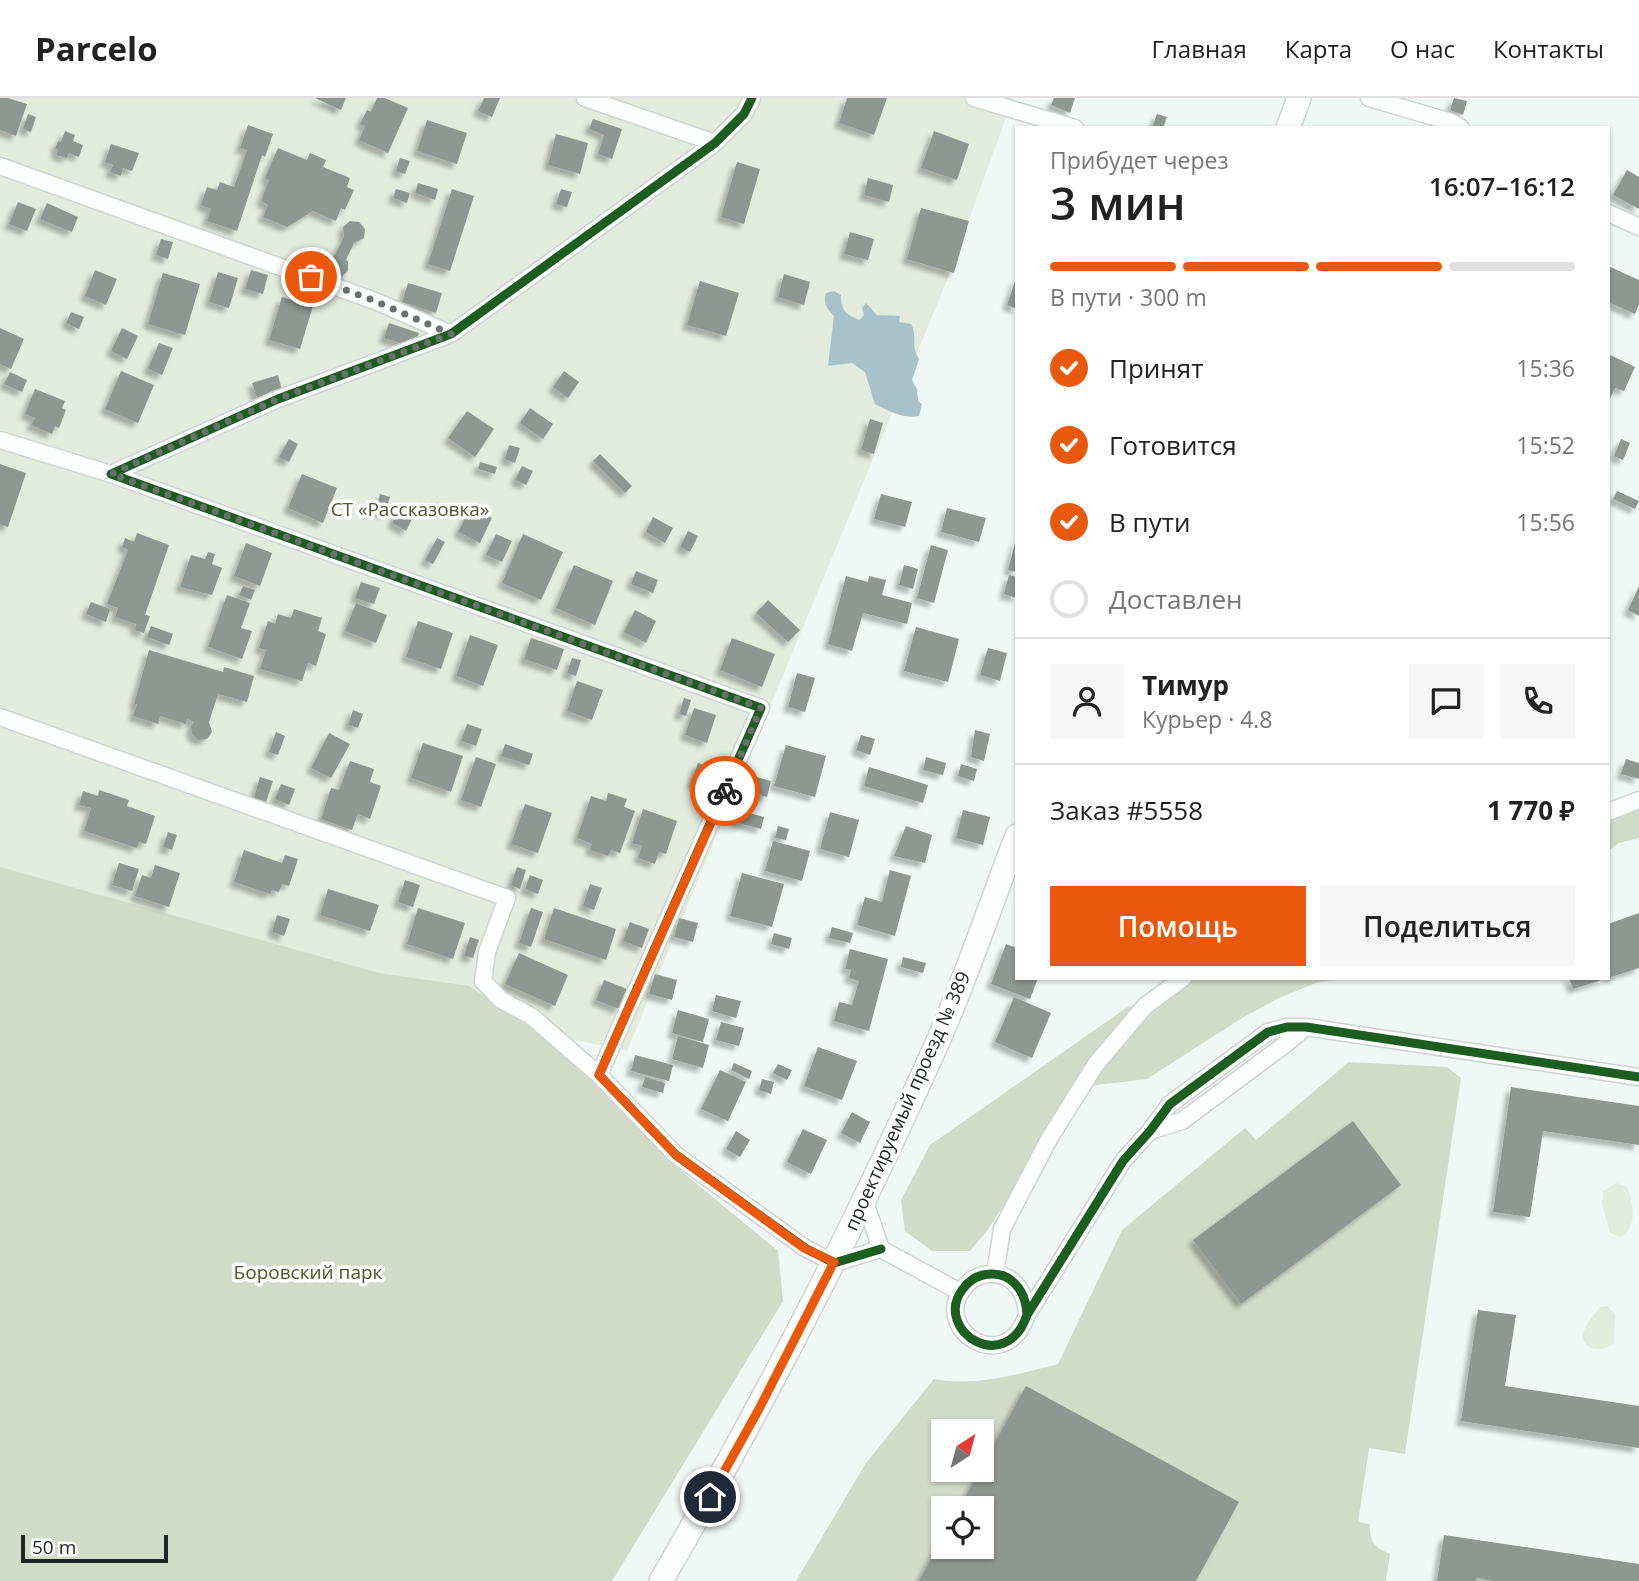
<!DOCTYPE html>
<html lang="ru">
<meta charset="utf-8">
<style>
:root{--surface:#fff;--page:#f6f6f6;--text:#222;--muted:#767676;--line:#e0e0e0;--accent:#ea580c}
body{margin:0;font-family:"Open Sans",sans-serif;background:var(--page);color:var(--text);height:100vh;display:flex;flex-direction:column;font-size:26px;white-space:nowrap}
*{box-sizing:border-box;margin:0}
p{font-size:23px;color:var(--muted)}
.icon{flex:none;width:38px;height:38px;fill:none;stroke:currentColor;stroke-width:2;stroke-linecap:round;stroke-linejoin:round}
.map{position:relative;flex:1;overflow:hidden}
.side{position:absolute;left:1015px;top:28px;width:595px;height:854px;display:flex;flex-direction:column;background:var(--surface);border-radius:0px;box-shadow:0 2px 5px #0004}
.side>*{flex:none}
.needle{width:46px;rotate:36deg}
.controls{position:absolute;left:931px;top:1321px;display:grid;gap:14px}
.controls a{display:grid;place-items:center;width:63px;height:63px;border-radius:0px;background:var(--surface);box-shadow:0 2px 5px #0004;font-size:35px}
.scale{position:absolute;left:21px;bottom:18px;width:147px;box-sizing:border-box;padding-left:7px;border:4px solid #212624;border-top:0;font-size:19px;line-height:24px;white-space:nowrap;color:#212624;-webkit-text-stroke:5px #fff;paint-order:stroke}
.pin{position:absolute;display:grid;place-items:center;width:60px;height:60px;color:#fff;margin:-30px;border:4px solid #fff;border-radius:50%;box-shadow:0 2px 7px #0007}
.courier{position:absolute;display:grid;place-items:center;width:70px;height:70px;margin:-35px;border:5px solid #ea580c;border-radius:50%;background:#fff;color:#222;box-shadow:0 2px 9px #0007}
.summary em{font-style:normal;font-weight:600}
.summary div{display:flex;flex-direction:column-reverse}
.summary{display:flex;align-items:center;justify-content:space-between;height:119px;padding:0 35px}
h1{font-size:46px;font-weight:600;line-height:52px}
.bar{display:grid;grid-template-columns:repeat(4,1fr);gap:10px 7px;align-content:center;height:84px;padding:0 35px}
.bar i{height:9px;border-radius:5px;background:var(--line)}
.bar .current{background:var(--accent)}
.bar p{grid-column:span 4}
.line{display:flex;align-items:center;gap:18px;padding:0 35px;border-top:2px solid var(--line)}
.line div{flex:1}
.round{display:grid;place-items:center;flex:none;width:74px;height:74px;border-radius:0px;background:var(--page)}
ol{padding:0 35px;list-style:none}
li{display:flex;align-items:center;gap:21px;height:77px}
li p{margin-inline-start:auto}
li .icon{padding:7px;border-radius:50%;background:var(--accent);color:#fff;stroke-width:4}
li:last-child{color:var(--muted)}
li i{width:38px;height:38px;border:4px solid var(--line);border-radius:50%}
.cta{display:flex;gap:14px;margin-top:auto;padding:14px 35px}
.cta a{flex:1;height:80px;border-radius:0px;background:var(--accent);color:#fff;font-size:28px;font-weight:600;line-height:80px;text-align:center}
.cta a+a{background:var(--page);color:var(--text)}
header{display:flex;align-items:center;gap:42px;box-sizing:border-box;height:98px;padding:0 35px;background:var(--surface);border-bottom:2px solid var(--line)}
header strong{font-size:33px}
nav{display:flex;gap:38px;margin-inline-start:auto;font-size:24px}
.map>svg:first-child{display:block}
</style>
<header>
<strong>Parcelo</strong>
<nav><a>Главная</a><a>Карта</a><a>О нас</a><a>Контакты</a></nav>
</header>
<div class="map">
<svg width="1639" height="1483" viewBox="0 0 1639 1483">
<defs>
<filter id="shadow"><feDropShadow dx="-5" dy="5" stdDeviation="2" flood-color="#0004"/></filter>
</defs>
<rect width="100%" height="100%" fill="#f0f8f6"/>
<path fill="#e3ebdd" d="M0,0h1013l-67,185 -319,768 -90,-19 32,22 100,107 109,90 5,50 -171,280h-612z
M1616,1085l11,4c6,14 11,41 -6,50l-11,-4 -8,-29 1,-13z
M1607,1208l8,8 -1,29c-11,11 -36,7 -30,-12 2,-8 11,-17 16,-24z"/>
<path fill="#d2dac8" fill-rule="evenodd" d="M1639,701v39l-20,5 -11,8v-40z
M0,769l379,106 90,13 100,68 100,107 109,90 5,50 -171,280h-612z
M1198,880h150l-30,4 -41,17 -35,19 -95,61 -66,8 -94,144 -17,20h-38l-27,-20 -4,-31 29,-55 196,-137z
M1349,964l98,5 14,11 -56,376 -36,-6 -11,74 12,2c-1,18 5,23 20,30l-4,27h-590l70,-118 68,-84c42,8 84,-5 124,-15l64,-134 123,-102 11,12zM943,1334h39v38h-39zM943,1410h39v39h-39z"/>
<path fill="#a8c2cc" d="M834,193l7,4c0,16 4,18 18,25l5,-5 -2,-7 4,-5 11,12 23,1 -1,6 12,2c7,13 -1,20 8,35l-7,21 5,9 1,12 4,3 -3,12c-17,3 -30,-5 -44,-12l-10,-32 -13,-9 -24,3 6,-50c-7,-7 -11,-13 -8,-23z"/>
<path fill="#8f9792" filter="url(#shadow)" d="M0,0h8l19,6 -11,32 -16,-6z
M315,0h31l-5,12z
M377,0h8l23,10 -20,45 -29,-13 6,-14 -5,-2 7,-14 4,2z
M484,0h16l-8,19 -14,-6z
M847,0h40l-13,37 -35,-12z
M1054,0h21l-5,15 -19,-8z
M1454,0l13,3 -4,14 -13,-5z
M28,16l8,3 -5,15 -8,-3z
M1157,16l10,3 -4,11h-11z
M593,21l29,10 -10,30 -14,-5 6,-19 -15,-6z
M427,22l40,13 -10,31 -40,-13z
M248,27l25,9 -8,23 -3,-2 -25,76 -30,-10 4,-12 -10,-4 6,-18 10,3 3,-8 14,5 13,-37 -7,-2z
M65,33l10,4 -2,6 10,4 -4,12 -10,-4 -2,5 -11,-3 2,-5 -3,-1 3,-8 3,1z
M934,33l35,13 -12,36 -36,-12z
M556,36l32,9 -8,31 -32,-9z
M111,46l28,9 -7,18 -9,-3 -2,8 -11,-4 3,-7 -8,-3z
M278,50l29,12 3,-7 16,7 -3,7 27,11 -3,9 7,3 -9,20 -4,-2 -5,13 -23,-10 -26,16 -24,-10 5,-12 -7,-4 8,-21 -4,-2z
M400,60l10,3 -5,13 -9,-3z
M737,64l23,7 -16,55 -23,-7z
M1627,72l12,7v32l-26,-14z
M868,80l25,7 -4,17 -25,-7z
M418,85l20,6 -3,11 -20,-7z
M396,91l14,4 -3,10 -14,-5z
M452,91l22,7 -24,75 -22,-7z
M561,91l11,3 -5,15 -11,-3z
M18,104l18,7 -9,22 -18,-7z
M47,105l31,14 -6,15 -32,-13z
M921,110l48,13 -15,52 -47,-14z
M350,123l9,1 6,7 -1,9 -10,5 -8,17 2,2v9l-7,6h-9l-6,-7v-9l9,-6 9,-18 -1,-10z
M850,134l24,7 -6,21 -24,-6z
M161,141l12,3 -5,17 -12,-4z
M1608,168l31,14v24l-4,10 -27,-12z
M95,172l22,9 -11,26 -21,-9z
M251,172l17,5 -5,19 -18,-5z
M218,174l20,6 -9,30 -20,-6z
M163,175l37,11 -15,51 -37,-11z
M784,176l26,8 -6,23 -26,-8z
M1016,180h1v31l-10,-4z
M700,183l39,12 -13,43 -39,-11z
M408,185l34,10 -6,20 -34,-11z
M282,199l31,9 -13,43 -31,-9z
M71,214l13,5 -5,12 -13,-6z
M389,225l30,10 -4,15 -31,-10z
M0,230l24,11 -13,30 -11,-5z
M122,230l16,8 -11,23 -16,-8z
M159,245l14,5 -11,27 -14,-6z
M1608,256l27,13 -11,24 -9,-3 -7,15z
M121,273l33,14 -16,38 -33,-14z
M564,273l15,11 -11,16 -15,-11z
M10,274l17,8 -5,12 -18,-8z
M278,277l4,15 -25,8 -5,-15z
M35,291l30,12 -3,7 4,2 -7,18 -4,-2 -3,8 -21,-9 4,-7 -10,-4z
M530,310l23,16 -10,15 -23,-16z
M467,313l27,18 -19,28 -27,-19z
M870,321l13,4 -9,31 -13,-4z
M289,341l9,5 -9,18 -10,-5z
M1621,341l9,4 -7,17 -9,-4z
M509,347l11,3 -5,15 -10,-4z
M600,356l32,32 -7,7 -32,-32z
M480,364l17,5 -2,7 -17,-5z
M0,366l26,9 -18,54 -8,-3z
M522,368l11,5 -7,14 -11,-5z
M302,376l35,14 -14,35 -35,-15z
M1617,393l22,10 -4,8 -22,-10z
M380,396l10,3 -5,16 -9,-2z
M881,396l31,8 -7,25 -31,-8z
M400,408l15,7 -9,18 -14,-8z
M471,409l21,11 -12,25 -22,-11z
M947,410l39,10 -7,24 -38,-10z
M653,419l20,11 -8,15 -19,-11z
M688,433l10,5 -8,16 -10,-5z
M137,435l32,12 -24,70 5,1 -6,17 -9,-3 1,-6 -21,-7 3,-9 -11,-4 21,-54 -6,-3 3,-9 9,4z
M496,436l16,7 -10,21 -16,-7z
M523,436l40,18 -22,48 -39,-17z
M437,440l8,4 -12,22 -8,-4z
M1016,441h1v33l-9,-2z
M246,445l26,10 -12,33 -26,-10z
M931,447l17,5 -14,53 -17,-5z
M208,454l7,2 -3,10 10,4 -10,27 -32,-8 11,-32 14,4z
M574,467l39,16 -18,44 -39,-17z
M904,467l14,4 -5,20 -14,-4z
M636,473l22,9 -5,13 -22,-9z
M1009,477l8,2v21l-13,-4z
M846,478l22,6 1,-6 17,4 -4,15 30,8 -5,21 -44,-11 -11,38 -24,-7z
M361,484l19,6 -6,16 -19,-6z
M243,488l12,4 -4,10 -12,-5z
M1639,488v30l-11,-6z
M227,497l23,8 -9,25 11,3 -10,28 -34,-12z
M768,502l32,30 -12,12 -32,-29z
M91,504l19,7 -4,13 -20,-8z
M356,505l31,12 -11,28 -31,-12z
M294,511l28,9 -4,13 8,3 -10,32 -8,-3 -6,18 -42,-12 6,-19 -7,-2 9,-27 7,3 3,-10 13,4z
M635,512l21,11 -10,22 -22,-11z
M418,523l35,12 -12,36 -35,-12z
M151,528l22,8 -4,11 -22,-8z
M916,529l43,12 -11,43 -44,-11z
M470,537l28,10 -15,41 -27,-10z
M531,540l33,11 -7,21 -33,-11z
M732,540l43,16 -13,33 -42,-17z
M988,550l19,5 -7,28 -20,-6z
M149,552l74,22 1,-5 30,9 -7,26 -29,-8 -9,28 3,10 -5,7 -9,1 -6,-6 -1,-8 3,-4 -7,-3 -1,5 -26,-8 -2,8 -25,-8 4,-12h-3z
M572,560l9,2 -5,16 -9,-3z
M797,575l18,5 -10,34 -17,-5z
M577,583l26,9 -11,30 -25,-9z
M684,600l7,2 -5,16 -7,-2z
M694,610l22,7 -9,28 -22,-8z
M353,612l10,4 -5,14 -10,-3z
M467,626l15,5 -6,17 -15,-5z
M975,632l15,4 -6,27 -13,-4z
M276,634l9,4 -7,19 -9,-3z
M329,635l21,11 -19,34 -20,-10z
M861,637l14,4 -5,16 -14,-5z
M423,645l40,13 -12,36 -40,-14z
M505,646l28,10 -4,11 -28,-9z
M786,647l40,11 -11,41 -41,-11z
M476,659l20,7 -15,43 -20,-7z
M926,659l20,6 -3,12 -20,-5z
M1626,661l13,4v16l-18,-5z
M350,663l24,8 -4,13 11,4 -11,33 -12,-5 -6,16 -31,-11 10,-31 8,2z
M698,665l9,3 -7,20 -9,-3z
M961,666l16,5 -3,12 -16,-5z
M869,669l59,18 -5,18 -59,-17z
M749,677l22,6 -4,16 -22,-6z
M260,679l13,4 -8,24 -12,-4z
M281,686l14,5 -6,16 -14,-6z
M99,692l30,10 -2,6 28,10 -9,28 -7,-2 -2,6 -53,-17 7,-23 -12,-3 4,-14 15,5z
M608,695l19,6 -3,8 11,4 -15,42 -9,-3 -3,6 -18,-6 2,-6 -15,-6 14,-42 15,5z
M525,706l27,9 -14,40 -27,-9z
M643,711l34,12 -11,33 -7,-2 -4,12 -17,-6 4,-12 -10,-3z
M738,712l26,7 -3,12 -26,-7z
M963,712l27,7 -7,28 -27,-7z
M830,714l29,8 -10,37 -29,-8z
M778,728l11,3 -3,11 -11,-2z
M906,728l26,9 -7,28 -31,-7z
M168,734l9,3 -5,15 -9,-3z
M773,743l37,10 -8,30 -37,-10z
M244,752l38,13 3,-8 13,4 -9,27 -7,-2 -3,8 -7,-2 -2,4 -36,-12z
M119,765l20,6 -7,22 -20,-6z
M155,767l25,8 -11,34 -34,-11 7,-21 9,3z
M517,769l9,3 -6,19 -9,-4z
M890,772l21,6 -16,60 -38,-11 8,-28 17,5z
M742,775l42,11 -12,43 -42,-11z
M530,777l13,5 -5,14 -13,-5z
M405,782l15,5 -7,22 -15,-5z
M590,786l12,4 -8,22 -11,-4z
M328,791l51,16 -9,26 -50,-16z
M418,810l47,15 -12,36 -46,-15z
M531,810l12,4 -12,35 -12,-4z
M554,810l62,21 -10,31 -62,-21z
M1639,815v55l-31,10v-54z
M277,817l13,4 -6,17 -12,-4z
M679,820l19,5 -5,19 -19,-5z
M630,824l19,7 -7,19 -19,-7z
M832,829l21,6 -3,10 -21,-5z
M774,835l18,5 -3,11 -18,-5z
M470,839l9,3 -6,18 -9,-2z
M1006,846l11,4v30h21l-8,21 -39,-15z
M850,851l38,10 -19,72 -35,-10 5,-19 13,3 7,-24 -10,-3 2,-8 -6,-1z
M519,855l49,22 -13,31 -50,-22z
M903,859l23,6 -3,10 -22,-6z
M655,876l22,6 -5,20 -23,-6z
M1569,880h36v1l-32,10z
M604,882l23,9 -8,20 -23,-9z
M716,897l25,6 -5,17 -24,-7z
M1014,899l37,16 -19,45 -37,-16z
M678,912l31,9 -6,23 -31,-9z
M721,924l23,6 -5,18 -23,-6z
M678,938l31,9 -6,23 -31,-9z
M818,949l39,14 -15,39 -38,-14z
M635,957l38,10 -4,16 -38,-10z
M734,965l18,8 -3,8 -18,-9z
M778,966l14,6 -5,10 -14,-7z
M720,972l26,12 -18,39 -27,-12z
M645,979l20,6 -2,10 -21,-6z
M762,981l12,3 -3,12 -12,-4z
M1511,989l128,19v39l-96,-14 -13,86 -37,-5z
M852,1014l18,10 -10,21 -19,-10z
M1353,1023l48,64 -160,119 -48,-64z
M803,1031l24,11 -16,34 -24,-12z
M736,1033l14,9 -10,17 -14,-8z
M1478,1212l38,5 -11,71 134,20v42l-178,-27z
M1026,1288l213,116 -43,79h-277l24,-45v11h39v-39h-23l21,-38h2v-4z
M1444,1437l195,29v17h-146l-16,-3 -1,3h-39z"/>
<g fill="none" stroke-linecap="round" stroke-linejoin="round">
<defs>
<path id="street" d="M585,0l130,45
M752,0l-8,16 -29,29 -264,191 -173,65 -167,75 650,234 -162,367 77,80 129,93 29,15 47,-14
M974,0l101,30
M1369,0l82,24 10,6
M0,68l375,135 76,33
M1608,115l31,14
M0,342l111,34
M0,619l507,181 -20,54 -4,29 18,19 30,16 68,59
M1608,714l31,-12
M1150,1033l32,-10 105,-78 19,-16
M864,1101l17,50 79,43
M995,1176l7,-45 47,-90 47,-75 49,-58 38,-28
M1027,1217c-1,-25 -17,-46 -44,-40 -9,2 -16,8 -21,15 -29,41 44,87 65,25l96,-154 27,-30 20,-27 98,-72 19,-5h19l333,50"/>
<path id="secondary" d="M1288,30l11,-30
M661,1483c102,-176 195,-356 278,-542 29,-66 52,-136 78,-203"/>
</defs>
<use href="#street" stroke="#cdd3d1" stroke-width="19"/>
<use href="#secondary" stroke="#cdd3d1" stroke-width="26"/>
<use href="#street" stroke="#fdfefe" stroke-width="16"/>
<use href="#secondary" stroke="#fdfefe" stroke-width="23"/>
<defs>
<path id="cycleway" d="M752,0l-8,16 -29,29 -264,191 -173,65 -167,75 650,234 -162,367 77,80 129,93 29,15 47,-14
M1027,1217c-1,-25 -17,-46 -44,-40 -9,2 -16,8 -21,15 -29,41 44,87 65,25l96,-154 27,-30 20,-27 98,-72 19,-5h19l333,50"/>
</defs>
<use href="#cycleway" stroke="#fff" stroke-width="13"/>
<use href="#cycleway" stroke="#1b5e20" stroke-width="9"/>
</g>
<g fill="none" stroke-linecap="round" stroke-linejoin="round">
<path stroke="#69706e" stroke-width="7" stroke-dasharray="0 12.6" d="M311,179l64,24 76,33 -173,65 -167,75 650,234 -36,83"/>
<path stroke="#ea580c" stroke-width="9" d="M710,1399l49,-88 75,-147 -30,-14 -128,-93 -77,-80 126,-284"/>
</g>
<g text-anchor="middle" stroke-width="7" stroke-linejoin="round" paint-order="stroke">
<g font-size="19" fill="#4c5827" stroke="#fff">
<text x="410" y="418">СТ «Рассказовка»</text>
<text x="308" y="1181">Боровский парк</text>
</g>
<g font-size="19" fill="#212624" stroke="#fff">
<text transform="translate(907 1003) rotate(-66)" y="7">проектируемый проезд № 389</text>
</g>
</g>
</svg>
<div class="controls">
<a><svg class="needle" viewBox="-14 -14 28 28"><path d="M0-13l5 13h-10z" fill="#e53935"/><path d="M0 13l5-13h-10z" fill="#767676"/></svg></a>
<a><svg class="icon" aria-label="locate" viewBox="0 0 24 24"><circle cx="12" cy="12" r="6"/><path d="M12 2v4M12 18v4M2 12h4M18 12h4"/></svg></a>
</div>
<div class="scale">50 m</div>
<div class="pin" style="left:311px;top:179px;background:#ea580c"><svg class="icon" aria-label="bag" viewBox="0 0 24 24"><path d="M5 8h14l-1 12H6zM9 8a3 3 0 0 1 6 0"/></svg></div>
<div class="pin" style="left:710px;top:1399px;background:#1f2937"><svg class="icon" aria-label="home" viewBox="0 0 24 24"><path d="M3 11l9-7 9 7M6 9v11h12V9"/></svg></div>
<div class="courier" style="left:725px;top:693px"><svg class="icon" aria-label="bike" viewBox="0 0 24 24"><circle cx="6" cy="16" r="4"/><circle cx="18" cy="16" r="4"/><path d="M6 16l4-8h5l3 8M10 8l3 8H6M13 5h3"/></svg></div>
<section class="side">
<div class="summary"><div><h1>3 мин</h1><p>Прибудет через</p></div><em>16:07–16:12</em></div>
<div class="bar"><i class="current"></i><i class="current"></i><i class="current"></i><i></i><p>В пути · 300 m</p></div>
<ol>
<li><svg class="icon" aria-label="check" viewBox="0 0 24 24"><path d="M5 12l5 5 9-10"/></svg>Принят<p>15:36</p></li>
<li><svg class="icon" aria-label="check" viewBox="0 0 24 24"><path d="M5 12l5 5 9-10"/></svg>Готовится<p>15:52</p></li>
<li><svg class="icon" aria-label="check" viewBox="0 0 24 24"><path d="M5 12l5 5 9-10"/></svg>В пути<p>15:56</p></li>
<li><i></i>Доставлен</li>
</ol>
<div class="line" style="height:126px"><a class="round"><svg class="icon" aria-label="person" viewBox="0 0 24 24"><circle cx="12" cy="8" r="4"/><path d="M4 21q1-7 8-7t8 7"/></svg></a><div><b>Тимур</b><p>Курьер · 4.8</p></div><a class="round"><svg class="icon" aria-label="chat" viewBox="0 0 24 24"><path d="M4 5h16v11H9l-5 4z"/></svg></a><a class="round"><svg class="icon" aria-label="phone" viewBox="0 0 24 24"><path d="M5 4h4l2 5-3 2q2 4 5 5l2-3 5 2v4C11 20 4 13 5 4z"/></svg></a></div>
<div class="line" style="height:91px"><div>Заказ #5558</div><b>1 770 ₽</b></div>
<div class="cta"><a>Помощь</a><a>Поделиться</a></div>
</section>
</div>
